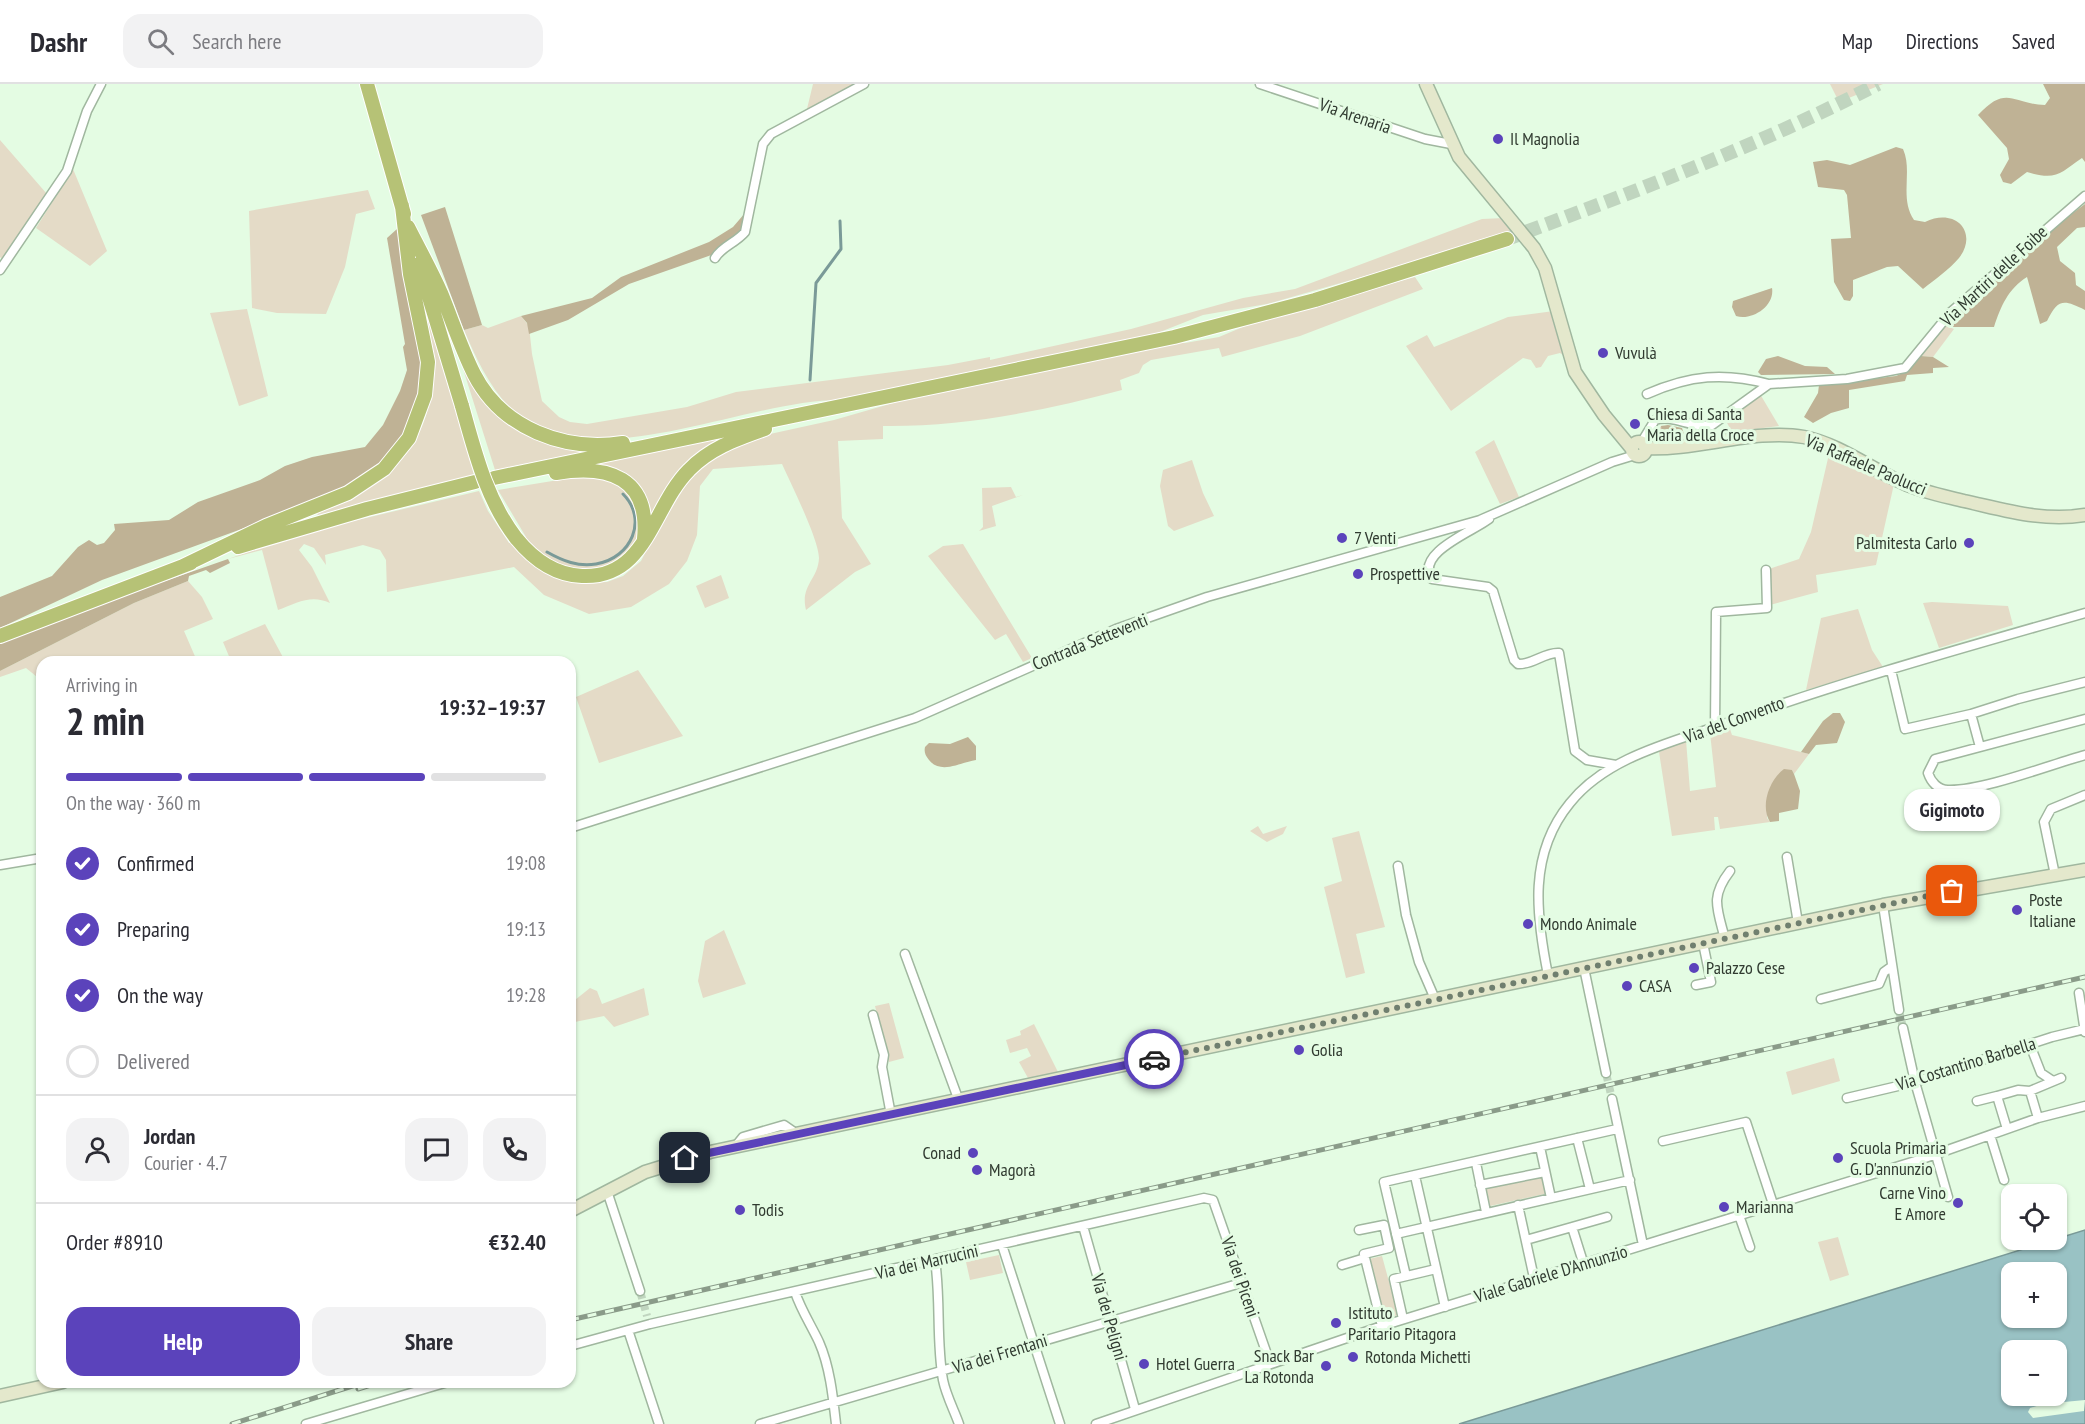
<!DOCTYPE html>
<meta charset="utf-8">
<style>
:root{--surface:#fff;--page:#f2f2f3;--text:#2b2b33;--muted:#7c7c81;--line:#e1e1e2;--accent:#5b43bb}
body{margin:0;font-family:"PT Sans Narrow",sans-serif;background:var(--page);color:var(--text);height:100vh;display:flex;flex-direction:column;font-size:22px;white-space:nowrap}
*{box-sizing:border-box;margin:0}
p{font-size:20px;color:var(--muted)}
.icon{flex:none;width:33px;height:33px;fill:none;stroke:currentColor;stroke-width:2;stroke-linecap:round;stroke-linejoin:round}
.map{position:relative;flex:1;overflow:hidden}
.details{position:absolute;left:36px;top:572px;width:540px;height:732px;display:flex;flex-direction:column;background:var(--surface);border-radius:18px;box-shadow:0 2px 4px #0004}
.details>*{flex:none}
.tools{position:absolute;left:2001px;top:1100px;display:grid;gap:12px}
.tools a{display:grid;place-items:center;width:66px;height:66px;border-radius:12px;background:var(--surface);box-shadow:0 2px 4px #0004;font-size:30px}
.pin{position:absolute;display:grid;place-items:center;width:51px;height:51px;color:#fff;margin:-26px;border-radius:12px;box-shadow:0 3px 9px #0006}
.courier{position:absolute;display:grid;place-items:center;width:60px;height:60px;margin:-30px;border:4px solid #5b43bb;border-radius:50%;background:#fff;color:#222;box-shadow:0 2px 8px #0007}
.bubble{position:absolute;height:42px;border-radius:18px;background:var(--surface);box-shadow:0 2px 4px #0004;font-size:20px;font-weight:600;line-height:42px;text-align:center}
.overview em{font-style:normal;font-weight:600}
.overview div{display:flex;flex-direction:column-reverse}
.overview{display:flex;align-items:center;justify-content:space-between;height:102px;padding:0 30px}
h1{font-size:39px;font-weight:600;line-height:45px}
.bar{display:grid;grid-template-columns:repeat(4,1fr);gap:9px 6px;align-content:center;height:72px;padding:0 30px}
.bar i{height:8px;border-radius:4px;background:var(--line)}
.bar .on{background:var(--accent)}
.bar p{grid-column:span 4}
.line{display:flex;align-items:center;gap:15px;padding:0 30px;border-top:2px solid var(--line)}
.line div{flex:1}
.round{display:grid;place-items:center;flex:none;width:63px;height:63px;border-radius:18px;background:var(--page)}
ol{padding:0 30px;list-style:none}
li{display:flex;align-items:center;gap:18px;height:66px}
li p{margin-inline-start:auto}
li .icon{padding:6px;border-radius:50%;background:var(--accent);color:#fff;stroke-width:4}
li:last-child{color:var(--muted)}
li i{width:33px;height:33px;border:3px solid var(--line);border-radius:50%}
.primary-button{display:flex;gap:12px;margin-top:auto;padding:12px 30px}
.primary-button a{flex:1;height:69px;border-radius:18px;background:var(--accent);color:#fff;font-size:24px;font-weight:600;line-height:69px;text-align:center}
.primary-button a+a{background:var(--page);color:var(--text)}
header{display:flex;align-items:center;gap:36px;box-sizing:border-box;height:84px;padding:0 30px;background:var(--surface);border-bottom:2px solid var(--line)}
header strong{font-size:28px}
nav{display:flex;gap:33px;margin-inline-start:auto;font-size:21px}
.search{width:420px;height:54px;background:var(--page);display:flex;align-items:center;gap:15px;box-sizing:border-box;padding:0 21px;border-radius:18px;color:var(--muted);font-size:22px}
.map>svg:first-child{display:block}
</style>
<header>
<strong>Dashr</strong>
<div class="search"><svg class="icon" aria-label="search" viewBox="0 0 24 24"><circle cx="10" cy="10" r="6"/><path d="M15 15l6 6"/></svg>Search here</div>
<nav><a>Map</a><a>Directions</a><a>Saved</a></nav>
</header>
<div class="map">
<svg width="2085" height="1340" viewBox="0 0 2085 1340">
<rect width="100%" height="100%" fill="#e4fce3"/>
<path fill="#e4dbc7" d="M813,0h48l-55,29z
M1830,0h53l-44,18z
M0,56l47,54 -45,65 -2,-2z
M73,85l34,82 -17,15 -54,-38z
M368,106l7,19 -19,5 -11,53 -19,47 -49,-1 -25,-5 -3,-97z
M1504,134l9,12 -71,24 -175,50 -64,11 -48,19 -315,66c-92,0 -231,71 -312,22 -32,-20 -50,-59 -64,-92l18,-5 6,3 33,-12 8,10 3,28 10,47 17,16 11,5 17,2 100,-17 49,-15 212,-27 42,-8v3l141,-31 112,-31 52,-9 187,-70z
M1415,193l8,12 -123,47 -78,21 -3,-9 -68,12 -8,5 -4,8 -19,7 2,10c-78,21 -159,37 -239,36v13l-45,2 4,77 29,46 -16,8 -49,38c-6,-25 12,-30 13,-52 0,-18 -28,-74 -37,-94l-69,5 -13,17 -3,49 -10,26 -18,23 -38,23 -42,7 -45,-19 -30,-28 -127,25 -1,-32 -6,-10 -17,-5 -38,10 1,10 -12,-17 -10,-4 -5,6 13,17 18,36c-19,-9 -33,0 -52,7l-16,-60 -34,9 75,-26 176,-42 9,20 21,32 3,-1 48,37 16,4 31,-1 16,-6 18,-15 22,-43 30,-47 49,-31 92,-20 94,-27 237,-50h20l34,-6 38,-16z
M247,225l21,87 -29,10 -29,-93z
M1554,227l12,46 -6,-4 -12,3 -7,11 -5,1 -5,-8 -8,-2 -72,53 -45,-65 21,-11 7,12 74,-30z
M429,230l31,91 -5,3 19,67 -156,40 -4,-4c21,-9 45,-16 63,-29 57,-42 64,-103 49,-167z
M446,231l47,88 88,45 2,4 -88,18z
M1948,238l1,5 5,2 -21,28 -12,-1z
M1760,310l19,32 -47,6 -6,-11z
M1664,341l-3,1 5,9 16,-1 1,6 -25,2 -3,-2 -2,-10z
M720,353l3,2 -74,80 -2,-16 -58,-38z
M1494,356l25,57 -19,7 -25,-52z
M1829,370l65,30 -18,81 -60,10 2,17 -48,13 -1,-36 30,-10 12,-27z
M1192,376l11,33 11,23 -40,15 -6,-5 -8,-40 3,-16z
M589,391c9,2 24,4 31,9 3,2 6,8 9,11 31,41 -12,83 -57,73 -19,-4 -34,-16 -47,-29l1,-2 -28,-47z
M1011,403l5,10 7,-2 -31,11 4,20 -17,5 4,-4 -1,-39z
M963,460l69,114 -9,4 -17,-28 -11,6 -67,-84 15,-10z
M721,491l8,23 -24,10 -9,-22z
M188,497l14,16 11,22 -29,12 13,30 -155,1v19l-16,-13 -26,9v-6l134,-68z
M1932,518l76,4 5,19 -74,23 -16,-45z
M1858,525l14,41 11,17 -77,23 15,-72z
M265,540l20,37h-54l-8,-19z
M638,586l45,66 -84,27 -23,-66z
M1729,642l3,9 77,19 -15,20 -2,-4c-24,5 -21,27 -25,48l3,4 -50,7 -2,-12h-4l1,13 -43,6 -13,-84 27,-12 4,51 26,-4 -6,-54z
M1258,742l5,8 24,-8 -4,8 -16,8 -17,-11z
M1359,747l26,96 -29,7 9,39 -19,5 -22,-91 18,-6 -10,-43z
M724,846l22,54 -43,14 -5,-17 7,-40z
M590,904l7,3 5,13 42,-16 5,27 -35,12 -10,-11 -34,7v-19z
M889,919l15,55 -15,4 -14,-56z
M1034,940l24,48 -30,6 -9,-16 12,-6 -4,-8 -17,5 -4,-13 15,-5 -1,-4z
M1834,974l6,23 -48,14 -6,-23z
M1544,1090l5,19 -59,13 -4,-19z
M1838,1153l11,38 -19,6 -12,-39z
M999,1171l4,18 -33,7 -4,-18z
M1382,1172l16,59 -13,4 -16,-60z"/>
<path fill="#bfb295" d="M2043,0h42v78l-3,-4c-22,15 -25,23 -55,14l-16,12 -8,-2 -3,-7 9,-16 -2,-11 -29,-33c29,-31 34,-11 67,-10l5,-7z
M1896,63l7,2c10,22 -4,49 11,71l11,2c30,-15 54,10 34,36 -9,11 -25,22 -36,31l-25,-23 -11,1 -34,13v16l-3,5 -6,-1 -10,-18 -3,-43 20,-1 -4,-43 -3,-5 -26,-3 -5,-25 14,-2 23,5z
M2085,120v23l-8,1 -20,19 3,14 15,12 1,12 9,6v19c-22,-11 -27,-11 -38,11l-7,3 -13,-47c-19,12 -26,29 -33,50h-45l-1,-5 5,-5 85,-78z
M445,123l37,118 -18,5 -43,-115z
M745,129l-8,33 -108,38 -61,36 -39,14 -2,-11 -6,-7 71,-18 29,-21 88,-35 24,-15z
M397,145l19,82 9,70 -26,68 -38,33 -43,19 -216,79 -102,48v-31l52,-21 26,-29 11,-7 8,5 7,-2 11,-13 -1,-6 55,-4 29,-18 62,-22 25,-14 27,-9 53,-10 18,-22 17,-34 7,-21 -4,-23 2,-3 -18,-106z
M1772,204c3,18 -20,33 -36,28l-4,-9 1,-6z
M1778,272l27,10 22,1 8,7 -74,1 -3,-3 8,-13z
M1921,272l12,1 16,10 -16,1v5l-26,2 -2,6 -56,9v18l-18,5 -18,10 -9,-6 14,-24 1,-8 77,-9 9,-4z
M1668,341l14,3 2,6h-22l-1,-8z
M228,475l2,4 -20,10 -4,-3 -17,6 -1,5 -54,22 -134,68v-27l88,-36z
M1833,629h7l5,9 -8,21 -21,2 -7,9 -8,-2 22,-31z
M968,653l8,9v14c-15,2 -35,15 -47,0 -4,-5 -5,-8 -4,-13l4,-4 21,1z
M1784,685l8,1 2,4 6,17 -2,18 -19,4v8l-9,1c-10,-16 -1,-42 14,-53z"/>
<path fill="#99c2c4" stroke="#7a9a98" stroke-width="1.5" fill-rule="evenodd" d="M2085,1146v194h-626l597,-185zM2012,1188h44v45h-44zM2012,1266h44v45h-44z"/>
<path fill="#e4fce3" d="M2085,1316l-1,11 -51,7 -5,-6 2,-4 13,-4z"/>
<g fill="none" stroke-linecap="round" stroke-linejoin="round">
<path stroke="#7a9a98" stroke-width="3" d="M810,296l6,-97 25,-34 -1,-28
M547,468c16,9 31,15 49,12 36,-6 52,-45 27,-70"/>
<path stroke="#c0d5bf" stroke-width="8" stroke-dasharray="8 4" stroke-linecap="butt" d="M1899,926l4,18
M1606,989l6,26
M640,1207l7,25"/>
<path stroke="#c0d5bf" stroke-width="14" stroke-dasharray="14 7" stroke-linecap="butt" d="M1507,155c126,-47 252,-93 371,-155"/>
<defs>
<path id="minor" d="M1260,0l165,55 26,5
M715,174c7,-12 21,-15 30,-26l18,-88 8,-10 93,-50
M0,186l67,-99 20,-60 14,-27
M1647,310c43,-19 77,-22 122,-10
M1641,359l14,-23c18,-6 38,9 57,5l57,-41 78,-5 58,-11 46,-56 134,-116
M1489,435c-15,12 -75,34 -57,60l56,8 5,4 21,69 4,4c15,1 26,-12 41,-11l16,98 12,9 29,5
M1891,586l14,59 66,-15 47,-15 67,-17
M1971,630l9,33
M2085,635l-150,40 -7,14c3,9 10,17 20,17 35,1 101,-25 137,-35
M1715,643l1,-115 51,-4 -1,-38
M570,744l345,-110 201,-89 91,-32 273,-77 132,-58 23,-7
M1787,773l11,66
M0,781l42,-7
M1398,782l8,49 13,47 16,37
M2055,791l-11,-53 7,-13 34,-14
M1883,821l16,105
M1725,855c-8,-31 -15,-42 5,-68
M905,870l54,147
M1584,884l22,105
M1548,891c-12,-60 -20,-121 22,-172 36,-45 99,-60 151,-78 119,-43 242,-77 364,-112
M1696,901l15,-3 -8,-39
M2079,909l6,39
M1821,915l58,-15 5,-12 7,-5
M873,931l11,40 -2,12 9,48
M1903,944l12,54 33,115
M2030,961l11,28 12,8
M2030,1007l31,-13
M1847,1014l68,-16 137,-45 33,-8
M1612,1015l31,146
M1977,1017l20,-5
M2007,1045l-10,-33 21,-6 12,1 8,27
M1990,1051l14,45
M1577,1054l13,51
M1663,1057l83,-19 27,82
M735,1063l8,-10 41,-12 13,9
M1540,1063l11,51
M1476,1079l10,49
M1415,1092l30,131
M1480,1101l65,-13
M607,1107l33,100
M1518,1121l16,73
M1739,1131l11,32
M1083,1142l52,183
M1572,1143l35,-10
M1359,1146l25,-5 5,23 -25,6 18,72
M1396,1150l234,-54
M1526,1156l46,-13 11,35
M1002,1161l58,179
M935,1176c6,40 1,81 8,120 3,15 11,30 16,44
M1342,1181l23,-7
M1406,1192l-22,-94 233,-53
M795,1208c6,18 16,33 24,50 11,25 14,55 17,82
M1403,1235l-9,-40 42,-10
M628,1246l31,94
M570,1262l80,-22 554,-126 9,2 57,163
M306,1340l142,-42
M760,1340l481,-141
M1096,1340l286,-98 543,-168 113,-40 47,-12"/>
<path id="secondary" d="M1426,0l33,73 75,91 11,20 30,104 29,43 28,34
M1632 365a7 7 0 1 1 14 0a7 7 0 1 1-14 0Z
M1645,364c51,3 111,-20 159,-11 35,7 67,32 99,46 19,9 41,13 61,18 41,9 79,21 121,14
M570,1127l75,-39 65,-20 1173,-247 202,-35
M0,1312l63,-14"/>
<path id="trunk" d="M367,0l37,130
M408,143c11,22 23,43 33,66 11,27 20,55 33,81 28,55 91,78 149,69
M419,180l43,142
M556,389c53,-9 94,5 88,66
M494,394l680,-141 141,-37 192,-61
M516,454c17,21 38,37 66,38 65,3 70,-69 107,-106 21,-22 48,-31 76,-41
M238,463l129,-38 108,-27
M183,482l83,-40 82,-33 36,-24 25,-31 16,-43 3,-33 -18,-88 -8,-68
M0,552l191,-73"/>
</defs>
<use href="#minor" stroke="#a0b79f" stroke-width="11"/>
<use href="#secondary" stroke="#a0b79f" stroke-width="15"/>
<use href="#trunk" stroke="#fff" stroke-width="16"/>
<use href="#minor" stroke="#fff" stroke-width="8"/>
<use href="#secondary" stroke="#e4e8cc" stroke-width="12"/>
<use href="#trunk" stroke="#b6c276" stroke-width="14"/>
<defs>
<path id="rail" d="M570,1236l1515,-343
M358,1305l22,-7
M232,1340l133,-42"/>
</defs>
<use href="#rail" stroke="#8a9b89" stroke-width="5"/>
<use href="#rail" stroke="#e4fce3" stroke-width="3" stroke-dasharray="9" stroke-linecap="butt"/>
<defs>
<path id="trunk-bridge" d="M462,322c13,46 24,93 54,132"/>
</defs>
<use href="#trunk-bridge" stroke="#fff" stroke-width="16" stroke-linecap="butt"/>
<use href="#trunk-bridge" stroke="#b6c276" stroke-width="14"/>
</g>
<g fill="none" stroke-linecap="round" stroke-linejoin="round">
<path stroke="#707f6f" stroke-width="6" stroke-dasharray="0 10.8" d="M1154,975l798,-168"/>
<path stroke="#5b43bb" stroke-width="8" d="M685,1074l469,-99"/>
</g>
<g fill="#5b43bb" stroke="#e4fce3" stroke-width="2">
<circle cx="1498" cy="55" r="6"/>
<circle cx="1603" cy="269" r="6"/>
<circle cx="1635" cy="340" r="6"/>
<circle cx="1342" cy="454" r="6"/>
<circle cx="1969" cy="459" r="6"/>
<circle cx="1358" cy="490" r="6"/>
<circle cx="2017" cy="826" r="6"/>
<circle cx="1528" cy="840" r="6"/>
<circle cx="1694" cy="884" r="6"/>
<circle cx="1627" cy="902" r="6"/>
<circle cx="1299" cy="966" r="6"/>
<circle cx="973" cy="1069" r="6"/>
<circle cx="1838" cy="1074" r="6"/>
<circle cx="977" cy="1086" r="6"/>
<circle cx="1958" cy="1119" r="6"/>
<circle cx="1724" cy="1123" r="6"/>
<circle cx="740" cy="1126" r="6"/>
<circle cx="1336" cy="1239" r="6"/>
<circle cx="1353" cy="1273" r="6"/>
<circle cx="1144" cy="1280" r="6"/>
<circle cx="1326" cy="1282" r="6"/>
</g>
<g text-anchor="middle" stroke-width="6" stroke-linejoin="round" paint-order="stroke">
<g font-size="18" fill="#313b31" stroke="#e4fce3">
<text transform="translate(1355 32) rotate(19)" y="6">Via Arenaria</text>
<text transform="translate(1994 192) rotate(-43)" y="6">Via Martiri delle Foibe</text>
<text transform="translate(1866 381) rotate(23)" y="6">Via Raffaele Paolucci</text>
<text transform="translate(1090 558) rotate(-22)" y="6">Contrada Setteventi</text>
<text transform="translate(1734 636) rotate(-20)" y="6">Via del Convento</text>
<text transform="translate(1966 980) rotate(-17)" y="6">Via Costantino Barbella</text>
<text transform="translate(927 1178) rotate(-13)" y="6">Via dei Marrucini</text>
<text transform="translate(1551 1190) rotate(-17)" y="6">Viale Gabriele D'Annunzio</text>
<text transform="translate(1240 1193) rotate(71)" y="6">Via dei Piceni</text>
<text transform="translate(1109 1233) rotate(74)" y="6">Via dei Peligni</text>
<text transform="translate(1000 1270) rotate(-17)" y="6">Via dei Frentani</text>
</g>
<g font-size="18" fill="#313b31" stroke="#e4fce3" text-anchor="start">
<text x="1510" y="61">Il Magnolia</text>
<text x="1615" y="275">Vuvulà</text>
<text x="1647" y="336">Chiesa di Santa<tspan x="1647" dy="21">Maria della Croce</tspan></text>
<text x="1354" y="460">7 Venti</text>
<text x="1957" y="465" text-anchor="end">Palmitesta Carlo</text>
<text x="1370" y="496">Prospettive</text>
<text x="2029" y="822">Poste<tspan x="2029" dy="21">Italiane</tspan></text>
<text x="1540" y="846">Mondo Animale</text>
<text x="1706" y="890">Palazzo Cese</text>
<text x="1639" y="908">CASA</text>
<text x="1311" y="972">Golia</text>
<text x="1850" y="1070">Scuola Primaria<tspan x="1850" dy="21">G. D'annunzio</tspan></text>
<text x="961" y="1075" text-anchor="end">Conad</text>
<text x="989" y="1092">Magorà</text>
<text x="1946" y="1115" text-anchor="end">Carne Vino<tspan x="1946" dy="21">E Amore</tspan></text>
<text x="1736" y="1129">Marianna</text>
<text x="752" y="1132">Todis</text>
<text x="1348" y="1235">Istituto<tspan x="1348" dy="21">Paritario Pitagora</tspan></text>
<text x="1314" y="1278" text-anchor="end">Snack Bar<tspan x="1314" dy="21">La Rotonda</tspan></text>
<text x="1365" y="1279">Rotonda Michetti</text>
<text x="1156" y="1286">Hotel Guerra</text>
</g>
</g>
</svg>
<div class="tools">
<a><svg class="icon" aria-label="locate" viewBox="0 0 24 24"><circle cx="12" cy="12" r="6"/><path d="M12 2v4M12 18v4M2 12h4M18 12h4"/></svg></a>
<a>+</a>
<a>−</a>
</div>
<div class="pin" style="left:1952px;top:807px;background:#ea580c"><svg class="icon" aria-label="bag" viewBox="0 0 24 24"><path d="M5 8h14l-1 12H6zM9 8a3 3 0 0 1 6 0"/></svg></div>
<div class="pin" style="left:685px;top:1074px;background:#1f2937"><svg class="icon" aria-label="home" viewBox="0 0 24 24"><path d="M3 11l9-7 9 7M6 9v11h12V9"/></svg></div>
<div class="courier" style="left:1154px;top:975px"><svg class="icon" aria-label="car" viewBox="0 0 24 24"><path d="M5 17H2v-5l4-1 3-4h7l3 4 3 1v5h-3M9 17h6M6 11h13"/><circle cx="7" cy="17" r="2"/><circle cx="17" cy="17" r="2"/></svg></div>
<div class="bubble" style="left:1904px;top:705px;width:96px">Gigimoto</div>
<section class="details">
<div class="overview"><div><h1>2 min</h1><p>Arriving in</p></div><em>19:32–19:37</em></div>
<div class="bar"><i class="on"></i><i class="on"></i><i class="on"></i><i></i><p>On the way · 360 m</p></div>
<ol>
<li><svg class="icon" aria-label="check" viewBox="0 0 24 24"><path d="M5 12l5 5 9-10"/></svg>Confirmed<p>19:08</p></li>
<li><svg class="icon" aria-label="check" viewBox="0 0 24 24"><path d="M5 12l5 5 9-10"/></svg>Preparing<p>19:13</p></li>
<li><svg class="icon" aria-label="check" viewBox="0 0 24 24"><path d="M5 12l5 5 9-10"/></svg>On the way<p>19:28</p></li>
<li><i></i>Delivered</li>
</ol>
<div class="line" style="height:108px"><a class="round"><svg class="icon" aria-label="person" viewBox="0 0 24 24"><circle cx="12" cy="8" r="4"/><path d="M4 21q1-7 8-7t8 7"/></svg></a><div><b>Jordan</b><p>Courier · 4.7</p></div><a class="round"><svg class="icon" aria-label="chat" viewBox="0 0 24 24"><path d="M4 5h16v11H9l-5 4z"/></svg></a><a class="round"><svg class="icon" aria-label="phone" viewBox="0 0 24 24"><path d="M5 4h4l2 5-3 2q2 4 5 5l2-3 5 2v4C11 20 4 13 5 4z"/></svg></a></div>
<div class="line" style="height:78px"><div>Order #8910</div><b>€32.40</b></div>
<div class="primary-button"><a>Help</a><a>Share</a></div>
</section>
</div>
